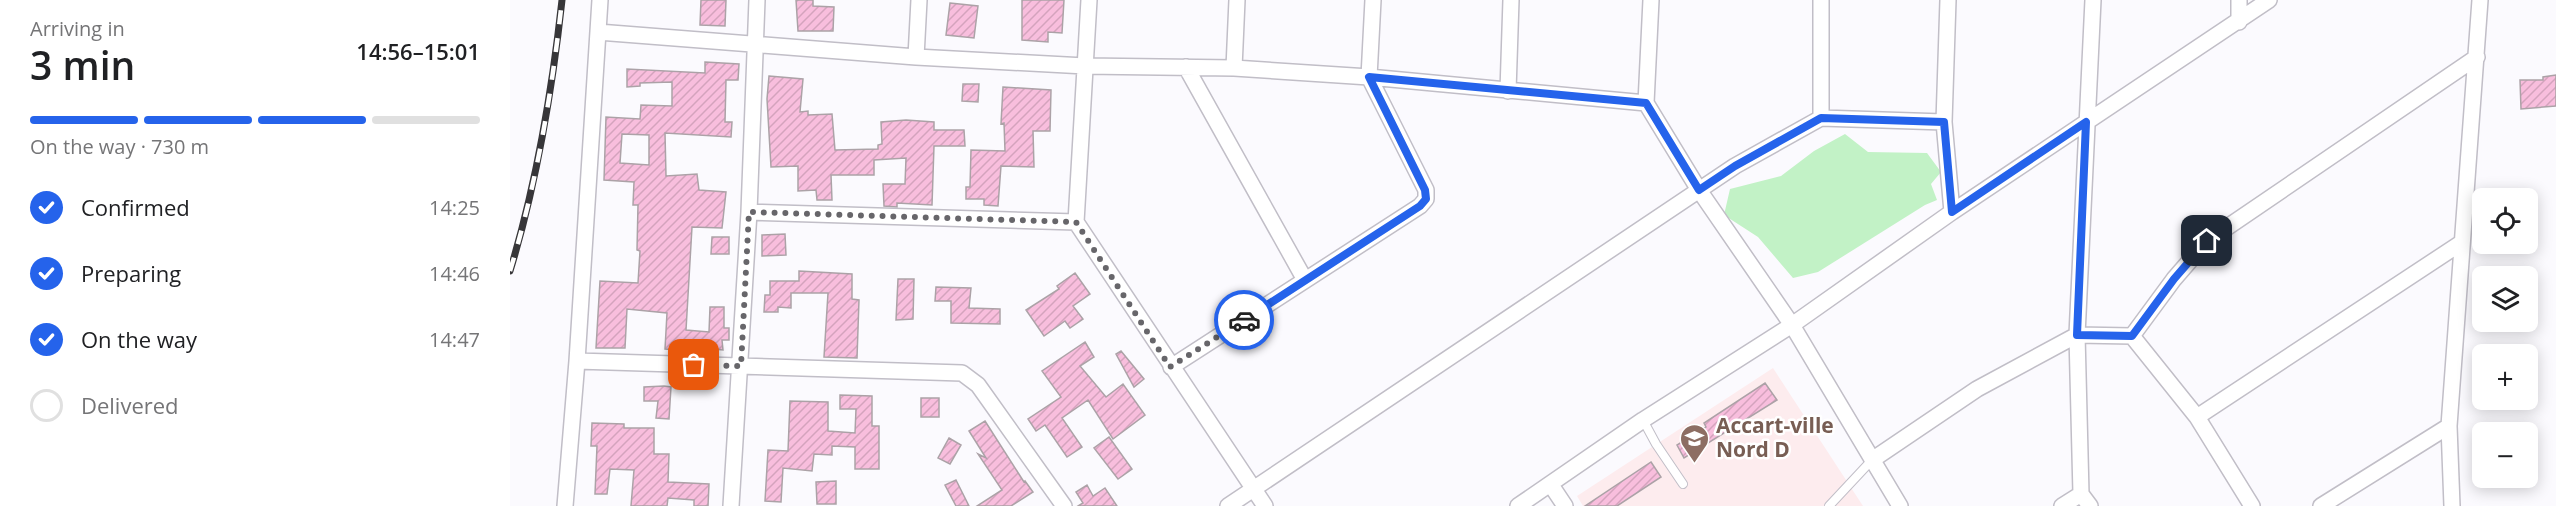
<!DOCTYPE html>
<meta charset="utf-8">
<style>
:root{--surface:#fff;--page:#f2f2f2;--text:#202124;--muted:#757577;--line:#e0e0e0;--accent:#2563eb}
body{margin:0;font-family:"Open Sans",sans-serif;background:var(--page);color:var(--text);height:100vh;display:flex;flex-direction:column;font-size:22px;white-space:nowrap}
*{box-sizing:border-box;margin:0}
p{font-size:20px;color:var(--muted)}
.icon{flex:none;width:33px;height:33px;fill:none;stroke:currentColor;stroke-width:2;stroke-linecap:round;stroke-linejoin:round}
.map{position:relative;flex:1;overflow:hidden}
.details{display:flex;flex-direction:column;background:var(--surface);width:510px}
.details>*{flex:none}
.fabs{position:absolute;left:1962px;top:188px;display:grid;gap:12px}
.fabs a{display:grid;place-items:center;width:66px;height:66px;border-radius:9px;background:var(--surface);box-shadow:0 3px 15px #0003;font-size:30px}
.pin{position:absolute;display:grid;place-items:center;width:51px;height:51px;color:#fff;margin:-26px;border-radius:12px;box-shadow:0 3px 9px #0006}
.courier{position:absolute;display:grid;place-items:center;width:60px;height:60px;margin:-30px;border:4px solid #2563eb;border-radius:50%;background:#fff;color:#222;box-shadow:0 2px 8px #0007}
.head em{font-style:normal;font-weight:600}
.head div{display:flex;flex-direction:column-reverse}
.head{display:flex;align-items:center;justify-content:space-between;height:102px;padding:0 30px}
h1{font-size:39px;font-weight:600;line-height:45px}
.bar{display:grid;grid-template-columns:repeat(4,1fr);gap:9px 6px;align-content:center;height:72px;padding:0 30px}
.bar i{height:8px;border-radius:4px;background:var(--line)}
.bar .current{background:var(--accent)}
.bar p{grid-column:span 4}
ol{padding:0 30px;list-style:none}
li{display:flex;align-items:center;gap:18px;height:66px}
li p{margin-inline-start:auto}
li .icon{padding:6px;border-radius:50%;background:var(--accent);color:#fff;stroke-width:4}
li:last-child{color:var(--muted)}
li i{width:33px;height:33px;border:3px solid var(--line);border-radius:50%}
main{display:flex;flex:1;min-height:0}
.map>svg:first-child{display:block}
</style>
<main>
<section class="details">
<div class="head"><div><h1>3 min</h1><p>Arriving in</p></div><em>14:56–15:01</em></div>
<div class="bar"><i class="current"></i><i class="current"></i><i class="current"></i><i></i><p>On the way · 730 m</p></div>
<ol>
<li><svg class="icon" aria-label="check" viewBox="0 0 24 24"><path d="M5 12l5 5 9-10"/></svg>Confirmed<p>14:25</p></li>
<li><svg class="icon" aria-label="check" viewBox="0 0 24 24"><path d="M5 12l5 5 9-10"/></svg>Preparing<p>14:46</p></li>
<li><svg class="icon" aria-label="check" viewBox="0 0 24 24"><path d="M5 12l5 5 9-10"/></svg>On the way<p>14:47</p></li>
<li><i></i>Delivered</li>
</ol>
</section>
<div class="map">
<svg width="2046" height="506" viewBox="0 0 2046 506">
<defs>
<pattern id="building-hatch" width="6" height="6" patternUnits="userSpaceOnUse" patternTransform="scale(1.5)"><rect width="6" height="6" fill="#f8bedd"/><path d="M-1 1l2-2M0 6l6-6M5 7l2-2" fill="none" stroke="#d4a3bd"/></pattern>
</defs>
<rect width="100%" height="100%" fill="#fbfafe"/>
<path fill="#fdecee" d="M1263,368l90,138h-280l-6,-10z"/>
<path fill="#c2f2c6" d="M1335,134l23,18 59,1 14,19 -10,12 6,16 -12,5 -107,67 -25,6 -35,-41 -34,-22 6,-26 51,-13 33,-25z"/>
<path fill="url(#building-hatch)" stroke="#aca2a7" stroke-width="1.5" fill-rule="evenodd" d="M191,0h25l-1,26 -25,-1z
M286,0h17v6l21,1 -1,24h-35z
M512,0h42l-2,33 -14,-1v10l-26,-2z
M440,3l28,3 -4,32 -28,-3z
M195,62l34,2 -1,16h-12l-1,42h7l-1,15 -66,-4 1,43 31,-2 2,16 27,2 -4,36 -30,-1 -6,103 23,2 1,-25h14v21h5v12h-7l1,10 -47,-4v4l-11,-1 2,-36 -40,-4 -2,39h-29l4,-67 38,2 2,-32 -3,-1 1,-45h-5l1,-23 -30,-2 2,-63 34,2 1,-14 31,1v-24l-32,1v3l-13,1v-18l78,4zM112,134l27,1v30l-29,-2z
M2046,75v31l-35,3 -1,-29h23v-3z
M259,76l34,3 -3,33 8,-1v4l24,-1 3,36 43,-1v-4l4,-1 -1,-22 25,-2 28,2v8h30l1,16h-31l-2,59 -35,-2v4l-13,-1 -1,-22h22l1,-26 -32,2v15h-43l1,25h-15l-1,-10 -18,1v-25l-27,1 -4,-68z
M453,84h16l-1,18 -16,-1z
M493,87l48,3 -1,41h-17l1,36 -33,-1 -3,40 -14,-1v-6h-18v-12h4l1,-37 34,1 -1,-28 -3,1z
M275,234l1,21 -24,1v-21z
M202,237h17v17h-18z
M289,271l53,3v25l7,1 -2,58 -33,-1 4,-64h-37v15l-13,-1v5h-14l1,-17h5v-14h29z
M565,273l15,21 -17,12 10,13 -13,9 -5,-7 -21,15 -18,-26 33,-21 -2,-3z
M388,279h16l-1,40 -17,1z
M426,287l35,1 -2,20 31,1v15l-49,-1v-22h-16z
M575,342l9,15 -14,9 26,31 17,-13 22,31 -32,24 -25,-39 -26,18 20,29 -15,10 -22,-32 -9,6 -8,-12 33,-22 -19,-26z
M611,351l23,28 -10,8 -18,-33z
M1255,383l12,17 -93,58 -7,-13 29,-18 -2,-4z
M154,386l7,1 -2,32 -13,-1 2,-17h-14v-14z
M330,395l32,1v30h7v43h-24v-22l-23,-1v9l-18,-1 -2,17 -29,-3 -2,34 -16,-1 3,-51 20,1 2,-50 38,1v29l27,2 1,-24h-16z
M411,398h18v19h-18z
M475,421l39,61 1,-1 8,11 -22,14h-34l25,-16 -24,-36 8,4 -17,-27z
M82,423l32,1v4h30v26h15l-1,28 41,2 -1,22h-14v-6l-26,-2 -1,8h-36l3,-36 -24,-1 -3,25h-12l2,-48h-6z
M599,437l23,32 -14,10 -24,-31z
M439,438l12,7 -11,19 -12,-6z
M1141,462l10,15 -44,29h-32z
M446,480l13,26h-13l-11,-21z
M326,481v23h-19l-1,-22z
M577,485l6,11 12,-8 12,18h-39l5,-3 -7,-11z"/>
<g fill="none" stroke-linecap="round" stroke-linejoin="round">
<defs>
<path id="lane" d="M1133,420l13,24 27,40
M1319,506l43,-46"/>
<path id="street" d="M579,0l-13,222 189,284
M1141,0l-5,103 53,87 93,135 108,181
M1311,0v118
M1438,0l-4,122 8,90
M1729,22v-22
M88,32l318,25 169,9 149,2 135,9 277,26
M406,57l3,-57
M676,67l119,213
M724,68l3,-68
M998,91l3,-91
M239,212l327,10
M1622,336l65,81 55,89
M67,361l385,12 16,12 86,121
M661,367l249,-161 6,-7v-9l-57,-113 4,-77
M1687,417l264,-174
M1362,460l105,-71 100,-54 55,1 42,-57 33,-38 270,-184
M1041,485l14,21
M55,506l12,-145 23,-361
M221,506l18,-294 8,-212
M718,506l507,-340 86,-48 123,4
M1008,506l125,-86 149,-95 160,-113 317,-212
M1552,506l19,-12
M1580,506l-9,-12 -4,-159 16,-335
M1811,506l128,-80
M1942,506l-3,-80 31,-426"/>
</defs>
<use href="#lane" stroke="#c1bec7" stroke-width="10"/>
<use href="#street" stroke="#c1bec7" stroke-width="18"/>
<use href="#lane" stroke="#fff" stroke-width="8"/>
<use href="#street" stroke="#fff" stroke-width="15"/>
<defs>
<path id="rail" d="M0,271c27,-89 42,-179 52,-271"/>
</defs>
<use href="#rail" stroke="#373639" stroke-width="7"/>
<use href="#rail" stroke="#fff" stroke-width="4.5" stroke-dasharray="14" stroke-linecap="butt"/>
</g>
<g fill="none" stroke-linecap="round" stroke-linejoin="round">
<path stroke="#67666a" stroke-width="6" stroke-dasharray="0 10.8" d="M184,365l47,1 8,-154 327,10 94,145 74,-47"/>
<path stroke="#2563eb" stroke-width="8" d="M734,320l176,-114 6,-7 -1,-9 -56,-113 277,26 53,87 36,-24 86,-48 123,4 8,90 134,-90 -9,213 55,1 42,-57 33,-38"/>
</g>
<defs>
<symbol id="school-pin" viewBox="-11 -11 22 30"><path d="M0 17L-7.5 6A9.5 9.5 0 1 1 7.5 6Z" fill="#8d6e63" stroke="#fff"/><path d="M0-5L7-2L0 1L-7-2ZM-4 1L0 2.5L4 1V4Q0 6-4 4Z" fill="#fff"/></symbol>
</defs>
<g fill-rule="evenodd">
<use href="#school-pin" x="1168" y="422" width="33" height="45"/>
</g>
<g text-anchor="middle" stroke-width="5" stroke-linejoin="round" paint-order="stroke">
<g font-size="21" font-weight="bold" fill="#785e54" stroke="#fff" text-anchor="start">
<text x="1206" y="433">Accart-ville<tspan x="1206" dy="24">Nord D</tspan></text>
</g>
</g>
</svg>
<div class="fabs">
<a><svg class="icon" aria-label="locate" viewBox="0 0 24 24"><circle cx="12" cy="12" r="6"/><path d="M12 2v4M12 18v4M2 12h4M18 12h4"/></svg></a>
<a><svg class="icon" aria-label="layers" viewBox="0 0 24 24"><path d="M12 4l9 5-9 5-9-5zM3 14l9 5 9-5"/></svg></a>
<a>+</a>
<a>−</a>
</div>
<div class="pin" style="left:184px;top:365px;background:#ea580c"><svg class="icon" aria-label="bag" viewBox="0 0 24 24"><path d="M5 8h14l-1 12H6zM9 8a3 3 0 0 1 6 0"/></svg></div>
<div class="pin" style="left:1697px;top:241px;background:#1f2937"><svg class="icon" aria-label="home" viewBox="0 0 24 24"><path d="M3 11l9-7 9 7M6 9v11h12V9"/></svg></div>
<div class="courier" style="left:734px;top:320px"><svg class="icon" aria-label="car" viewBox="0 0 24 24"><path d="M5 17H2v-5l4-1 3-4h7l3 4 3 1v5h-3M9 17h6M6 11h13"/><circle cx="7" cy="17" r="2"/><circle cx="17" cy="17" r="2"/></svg></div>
</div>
</main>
